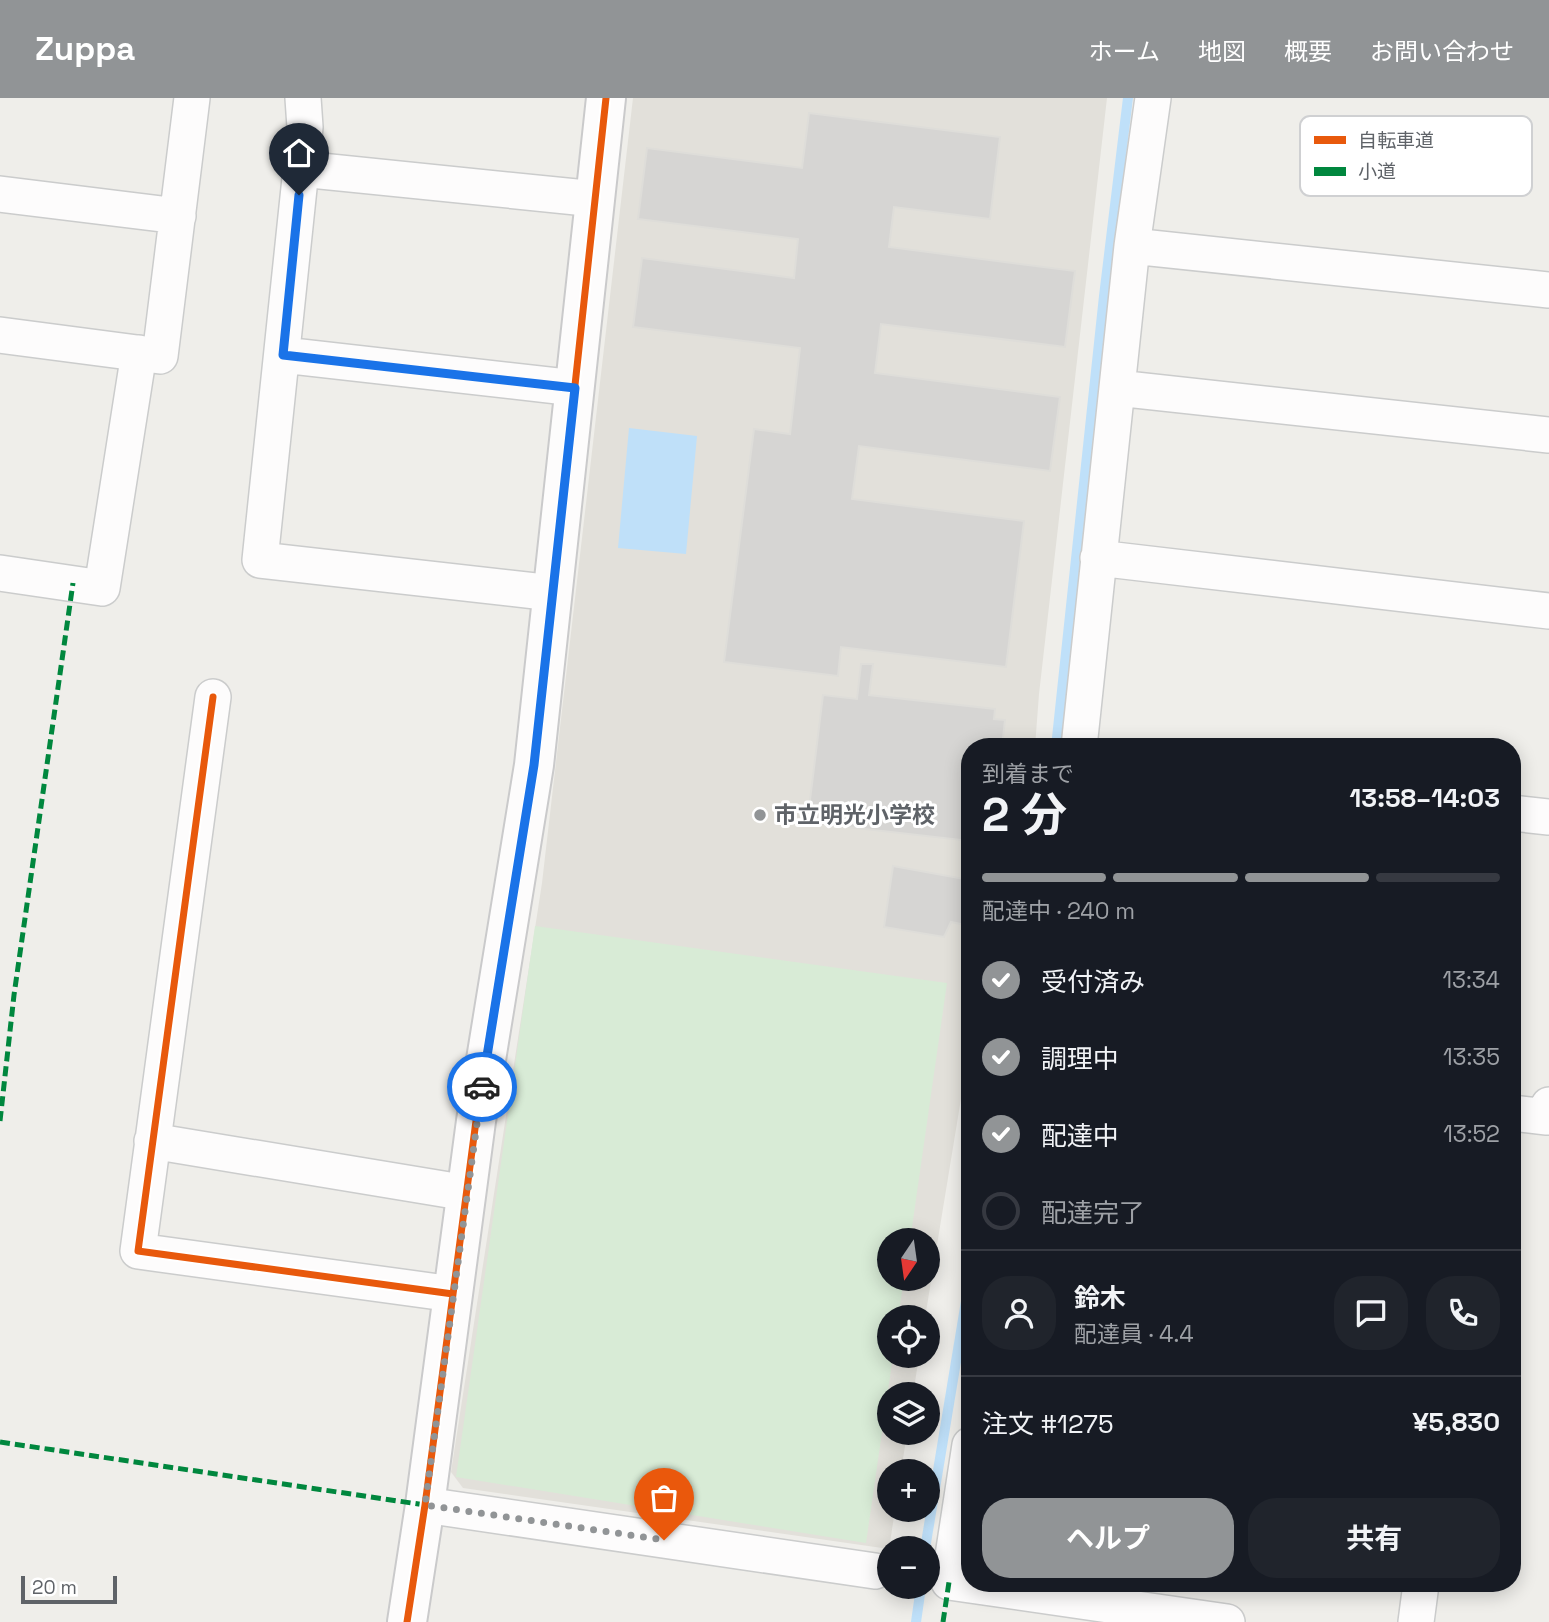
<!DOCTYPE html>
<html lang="ja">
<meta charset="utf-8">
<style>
:root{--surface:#171b24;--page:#20242c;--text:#f1f3f6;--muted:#9ea1a6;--line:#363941;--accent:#919496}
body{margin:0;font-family:"Space Grotesk","Noto Sans JP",sans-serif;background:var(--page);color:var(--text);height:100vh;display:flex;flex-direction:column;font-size:26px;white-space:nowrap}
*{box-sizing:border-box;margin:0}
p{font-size:23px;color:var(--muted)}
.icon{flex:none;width:38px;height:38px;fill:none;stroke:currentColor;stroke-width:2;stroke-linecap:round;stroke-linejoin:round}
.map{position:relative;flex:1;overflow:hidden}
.drawer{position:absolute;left:961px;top:640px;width:560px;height:854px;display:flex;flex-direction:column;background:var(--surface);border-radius:28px;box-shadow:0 4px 18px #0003}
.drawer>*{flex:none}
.needle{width:46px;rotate:193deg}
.fabs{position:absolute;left:877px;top:1130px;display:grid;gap:14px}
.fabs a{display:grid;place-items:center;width:63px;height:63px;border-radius:50%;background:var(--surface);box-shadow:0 4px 18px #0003;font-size:35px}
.scale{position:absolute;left:21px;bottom:18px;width:96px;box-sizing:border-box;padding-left:7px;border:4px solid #5f6368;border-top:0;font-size:19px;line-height:24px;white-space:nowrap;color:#5f6368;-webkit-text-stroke:5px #fff;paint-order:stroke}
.pin{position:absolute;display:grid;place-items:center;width:60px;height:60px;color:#fff;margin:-72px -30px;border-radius:50% 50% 50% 0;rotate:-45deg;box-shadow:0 0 7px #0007}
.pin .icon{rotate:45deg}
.courier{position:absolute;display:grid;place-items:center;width:70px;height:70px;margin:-35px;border:5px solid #1a73e8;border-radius:50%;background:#fff;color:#222;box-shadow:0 2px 9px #0007}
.head em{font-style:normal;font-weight:700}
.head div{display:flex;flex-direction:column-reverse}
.head{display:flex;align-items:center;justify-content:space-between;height:119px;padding:0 21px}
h1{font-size:46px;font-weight:700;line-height:52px}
.bar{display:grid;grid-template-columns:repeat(4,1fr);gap:10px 7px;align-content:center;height:84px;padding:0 21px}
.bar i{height:9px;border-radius:5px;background:var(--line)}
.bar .current{background:var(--accent)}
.bar p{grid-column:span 4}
.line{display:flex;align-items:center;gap:18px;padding:0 21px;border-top:2px solid var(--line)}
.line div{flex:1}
.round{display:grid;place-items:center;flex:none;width:74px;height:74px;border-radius:28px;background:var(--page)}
ol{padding:0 21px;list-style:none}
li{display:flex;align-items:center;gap:21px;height:77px}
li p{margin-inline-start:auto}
li .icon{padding:7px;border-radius:50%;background:var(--accent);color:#fff;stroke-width:4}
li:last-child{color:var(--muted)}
li i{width:38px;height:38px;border:4px solid var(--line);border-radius:50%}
.button{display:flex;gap:14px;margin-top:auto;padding:14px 21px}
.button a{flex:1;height:80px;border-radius:28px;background:var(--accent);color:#fff;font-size:28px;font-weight:700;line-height:80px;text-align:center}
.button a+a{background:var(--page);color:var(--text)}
header{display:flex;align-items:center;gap:42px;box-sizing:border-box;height:98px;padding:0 35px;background:var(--accent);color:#fff}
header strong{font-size:33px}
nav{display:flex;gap:38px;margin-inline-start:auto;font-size:24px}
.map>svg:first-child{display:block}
</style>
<header>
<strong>Zuppa</strong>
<nav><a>ホーム</a><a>地図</a><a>概要</a><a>お問い合わせ</a></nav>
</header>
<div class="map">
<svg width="1549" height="1524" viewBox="0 0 1549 1524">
<rect width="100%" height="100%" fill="#efeeea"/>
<path fill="#e2e0da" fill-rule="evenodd" d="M633,0h474l-68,596 -4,53h-65l-1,303 -44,268h-36v38h30l-6,39h-24v38h18l-6,39h-12v38h6l-6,39 -426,-61 -12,-16 91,-589zM889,1143h39v38h-39z"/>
<path fill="#d8ebd6" d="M535,828l412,57 -37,258h-21v38h15l-6,39h-9v38h4l-27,187 -410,-66z"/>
<path fill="#bfe0f9" d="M629,330l68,8 -11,118 -68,-6z"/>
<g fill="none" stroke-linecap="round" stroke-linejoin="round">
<path stroke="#bfe0f9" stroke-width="10" d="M1056,649l48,-451 24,-198
M925,1451l44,-266 -1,-22 2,-8
M916,1524l5,-35"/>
</g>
<path fill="#d6d5d3" stroke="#deddd9" stroke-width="2" d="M809,15l191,24 -10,82 -96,-12 -5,40 186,24 -10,76 -184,-23 -6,49 185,24 -10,74 -191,-25 -7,53 172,22 -18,146 -165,-20 -3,29 -114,-14 30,-233 36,5 10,-86 -167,-21 9,-69 152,20 4,-39 -160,-20 9,-71 155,20z
M861,566h12l-4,31 126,14 -1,10 11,1 -3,27h-32v94l-158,-18 -9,-12 7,-11 13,-105 34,4z
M893,768l77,14v46l-19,-4 -7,15 -60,-10z"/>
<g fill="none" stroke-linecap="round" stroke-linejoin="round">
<defs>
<path id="street" d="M303,0l2,29 -4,42 -41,391 293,33
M301,71l295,30
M0,96l178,22
M1132,148l417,44
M0,237l160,21 32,-258
M283,257l292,33
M1117,290l432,47
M1098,460l451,53
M0,475l102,15 37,-235
M213,599l-75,554 315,43
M1079,649l53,-501 21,-148
M1512,715l37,4
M1512,1015l35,4 2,-12
M152,1043l315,52
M970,1347l-21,137 278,40
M425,1407l450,66
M1416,1524l5,-38"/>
<path id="secondary" d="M407,1524l18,-117 51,-384 58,-356 72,-667"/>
</defs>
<use href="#street" stroke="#cbcccc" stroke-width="38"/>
<use href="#secondary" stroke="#cacacb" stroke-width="42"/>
<use href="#street" stroke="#fdfcfc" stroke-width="35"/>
<use href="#secondary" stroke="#fdfcfc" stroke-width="38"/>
<path stroke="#00873e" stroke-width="5" stroke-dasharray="10 5" stroke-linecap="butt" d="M0,1023l14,-126 59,-412
M0,1344l425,63
M943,1524l6,-40"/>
<defs>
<path id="cycleway" d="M213,599l-75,554 315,43
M407,1524l18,-117 51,-384 58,-356 72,-667"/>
</defs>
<use href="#cycleway" stroke="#fff" stroke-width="11"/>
<use href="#cycleway" stroke="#e8590c" stroke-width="7"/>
</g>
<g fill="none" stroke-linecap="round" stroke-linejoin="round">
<path stroke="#919496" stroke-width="7" stroke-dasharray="0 12.6" d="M482,989l-57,418 239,35"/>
<path stroke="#1a73e8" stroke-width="9" d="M299,97l-16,160 292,33 -41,377 -52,322"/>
</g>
<circle fill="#919496" stroke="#fff" stroke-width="2.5" cx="760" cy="717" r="7"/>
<g text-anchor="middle" stroke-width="6" stroke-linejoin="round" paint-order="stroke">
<g font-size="23" font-weight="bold" fill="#5f6368" stroke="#fff" text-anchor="start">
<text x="774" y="725">市立明光小学校</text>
</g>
</g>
<rect x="1300" y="18" width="232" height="80" rx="10" fill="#fff" stroke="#cfd0d2" stroke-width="2"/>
<rect x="1314" y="38" width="32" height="8" fill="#e8590c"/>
<rect x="1314" y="69" width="32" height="9" fill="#00873e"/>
<g font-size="19" fill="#5f6368">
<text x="1358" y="49">自転車道</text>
<text x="1358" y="80">小道</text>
</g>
</svg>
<div class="fabs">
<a><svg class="needle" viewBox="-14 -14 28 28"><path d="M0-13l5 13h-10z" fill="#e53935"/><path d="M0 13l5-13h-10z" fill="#9ea1a6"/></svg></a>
<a><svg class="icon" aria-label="locate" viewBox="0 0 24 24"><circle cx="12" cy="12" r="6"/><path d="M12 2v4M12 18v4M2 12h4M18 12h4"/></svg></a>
<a><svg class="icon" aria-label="layers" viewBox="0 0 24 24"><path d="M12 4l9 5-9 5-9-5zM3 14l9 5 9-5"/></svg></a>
<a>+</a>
<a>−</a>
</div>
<div class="scale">20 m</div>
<div class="pin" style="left:664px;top:1442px;background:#ea580c"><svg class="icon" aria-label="bag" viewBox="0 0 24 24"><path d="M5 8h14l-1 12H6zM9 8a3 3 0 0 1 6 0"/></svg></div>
<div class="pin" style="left:299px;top:97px;background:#1f2937"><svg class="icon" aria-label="home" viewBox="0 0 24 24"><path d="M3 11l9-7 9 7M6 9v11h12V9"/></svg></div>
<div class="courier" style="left:482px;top:989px"><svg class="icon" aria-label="car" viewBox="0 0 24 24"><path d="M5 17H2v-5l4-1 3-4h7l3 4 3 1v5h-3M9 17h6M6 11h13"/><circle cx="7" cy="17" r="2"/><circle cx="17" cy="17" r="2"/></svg></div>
<section class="drawer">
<div class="head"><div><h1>2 分</h1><p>到着まで</p></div><em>13:58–14:03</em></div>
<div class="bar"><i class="current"></i><i class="current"></i><i class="current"></i><i></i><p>配達中 · 240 m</p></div>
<ol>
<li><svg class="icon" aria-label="check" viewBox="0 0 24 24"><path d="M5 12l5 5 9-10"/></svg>受付済み<p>13:34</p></li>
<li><svg class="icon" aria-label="check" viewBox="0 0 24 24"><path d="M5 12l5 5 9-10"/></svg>調理中<p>13:35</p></li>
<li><svg class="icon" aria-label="check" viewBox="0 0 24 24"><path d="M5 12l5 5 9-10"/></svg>配達中<p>13:52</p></li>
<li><i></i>配達完了</li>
</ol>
<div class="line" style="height:126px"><a class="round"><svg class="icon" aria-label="person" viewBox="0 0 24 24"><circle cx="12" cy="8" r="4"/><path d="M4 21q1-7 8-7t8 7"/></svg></a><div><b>鈴木</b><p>配達員 · 4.4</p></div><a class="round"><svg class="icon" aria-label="chat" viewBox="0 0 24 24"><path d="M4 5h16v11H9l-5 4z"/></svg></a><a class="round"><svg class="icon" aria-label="phone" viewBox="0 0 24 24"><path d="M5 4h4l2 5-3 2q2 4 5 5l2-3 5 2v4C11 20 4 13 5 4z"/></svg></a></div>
<div class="line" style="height:91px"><div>注文 #1275</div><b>¥5,830</b></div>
<div class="button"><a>ヘルプ</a><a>共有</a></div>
</section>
</div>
